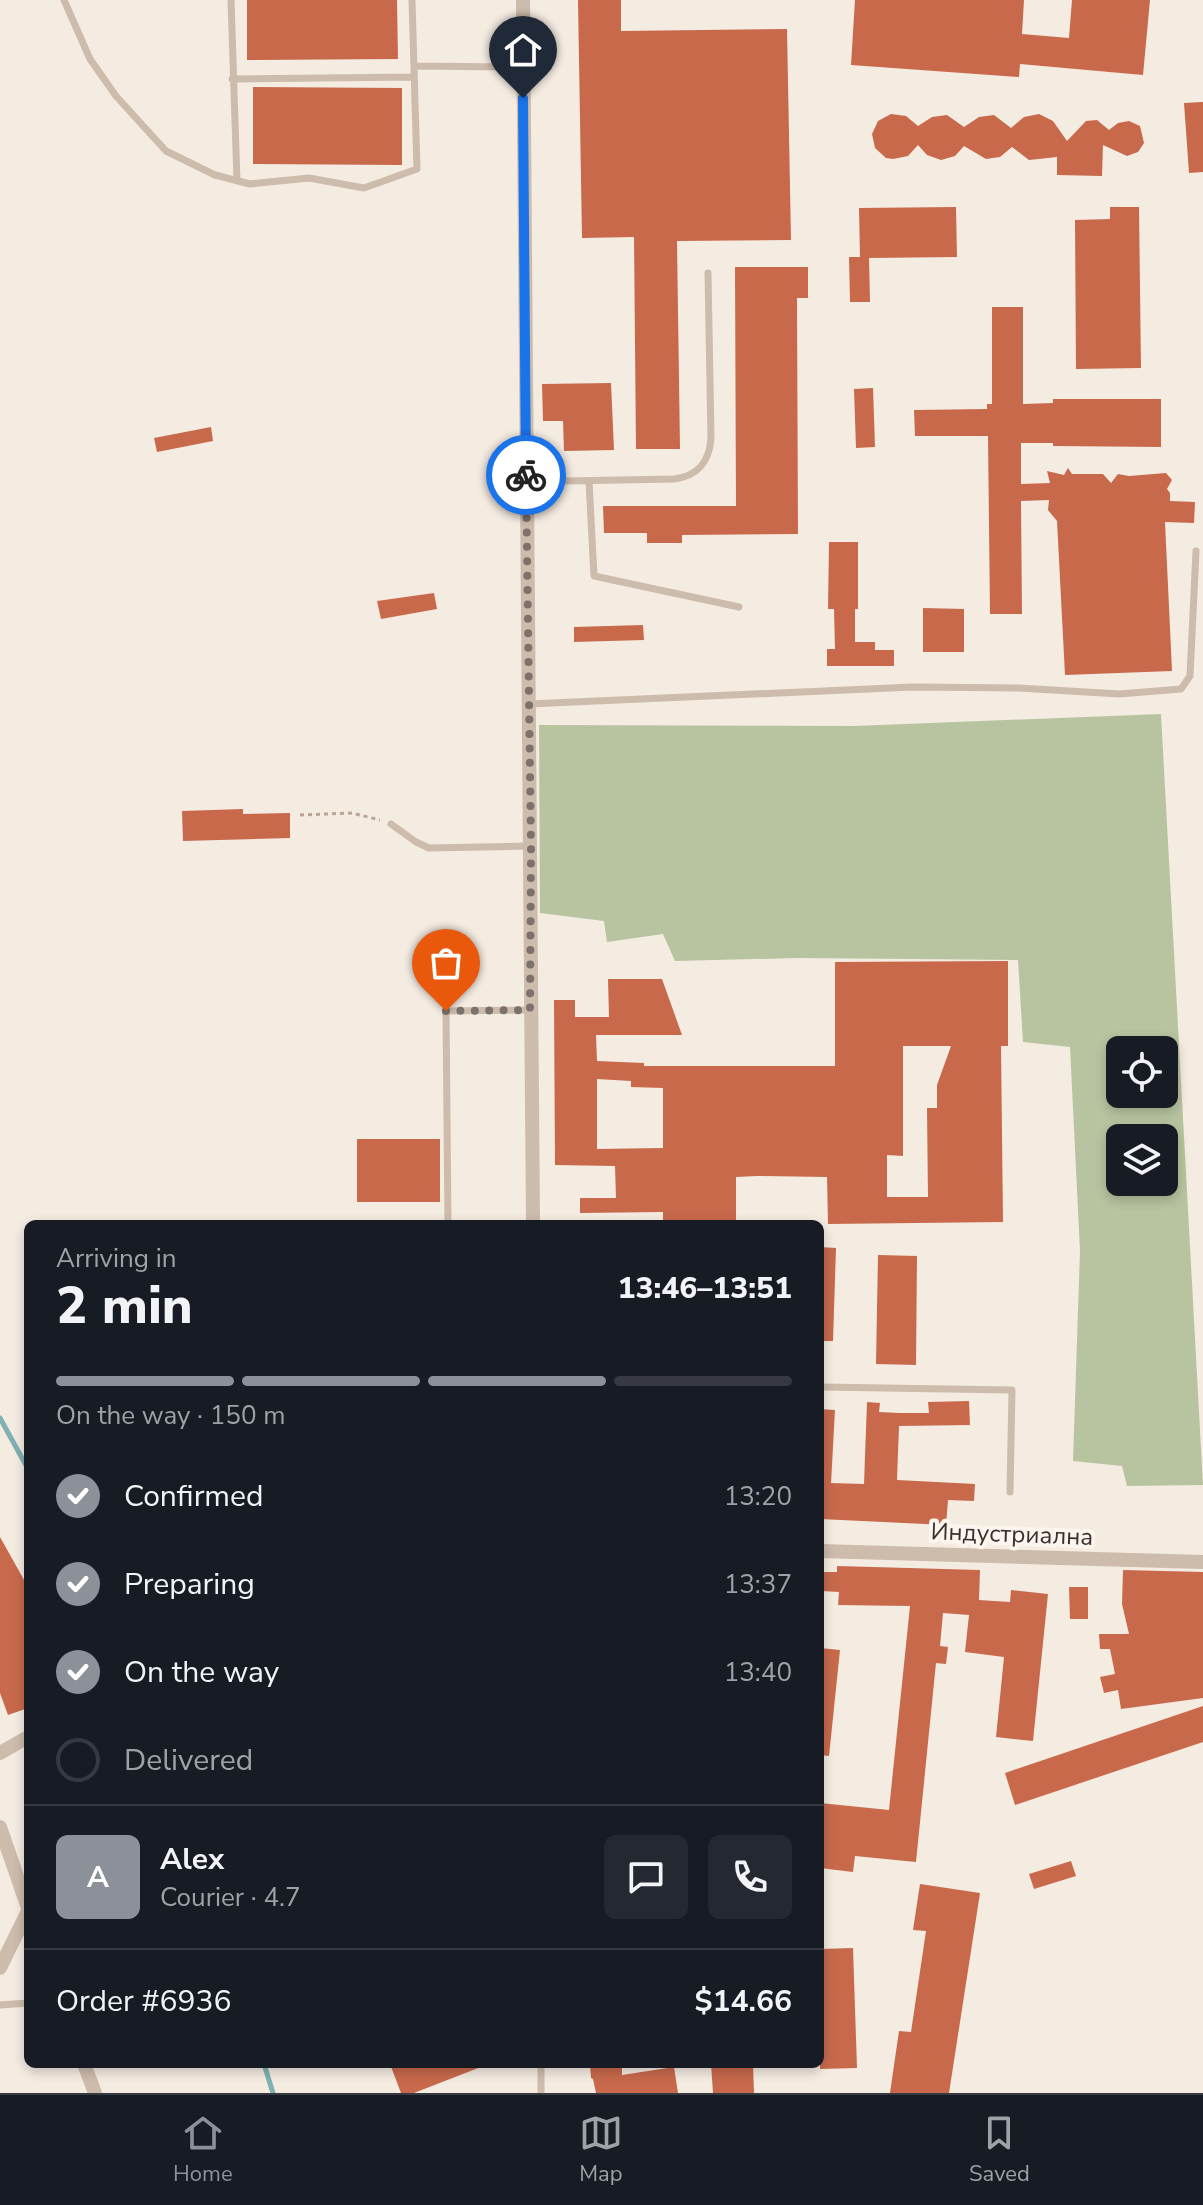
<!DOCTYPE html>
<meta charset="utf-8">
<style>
:root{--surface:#171b24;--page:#242831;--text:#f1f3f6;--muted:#9ea1a6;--line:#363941;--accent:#8c9099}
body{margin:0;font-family:"Nunito Sans",sans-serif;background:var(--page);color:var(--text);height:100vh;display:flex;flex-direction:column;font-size:30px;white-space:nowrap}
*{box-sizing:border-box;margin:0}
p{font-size:26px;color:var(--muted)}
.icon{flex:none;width:44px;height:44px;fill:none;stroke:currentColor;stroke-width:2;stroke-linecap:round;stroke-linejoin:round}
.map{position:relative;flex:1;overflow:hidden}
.side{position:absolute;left:24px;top:1220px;width:800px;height:848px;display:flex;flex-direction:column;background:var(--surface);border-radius:12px;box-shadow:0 4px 12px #0003}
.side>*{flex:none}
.buttons{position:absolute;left:1106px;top:1036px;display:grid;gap:16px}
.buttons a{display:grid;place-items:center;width:72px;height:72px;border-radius:12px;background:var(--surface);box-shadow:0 4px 12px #0003;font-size:40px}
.pin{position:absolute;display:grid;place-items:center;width:68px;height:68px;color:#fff;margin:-82px -34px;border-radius:50% 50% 50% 0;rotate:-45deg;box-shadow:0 0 8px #0007}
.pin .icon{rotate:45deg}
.courier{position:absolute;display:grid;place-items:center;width:80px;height:80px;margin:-40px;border:6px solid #1a73e8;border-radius:50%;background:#fff;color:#222;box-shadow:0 2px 10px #0007}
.overview em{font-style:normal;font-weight:800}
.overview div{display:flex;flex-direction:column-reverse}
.overview{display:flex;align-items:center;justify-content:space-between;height:136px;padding:0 32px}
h1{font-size:52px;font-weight:800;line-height:60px}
.bar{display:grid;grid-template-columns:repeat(4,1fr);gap:12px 8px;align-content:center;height:96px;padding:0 32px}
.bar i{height:10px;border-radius:6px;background:var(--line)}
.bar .current{background:var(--accent)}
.bar p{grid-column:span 4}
.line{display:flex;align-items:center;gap:20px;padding:0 32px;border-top:2px solid var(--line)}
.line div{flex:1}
.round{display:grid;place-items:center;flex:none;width:84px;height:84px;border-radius:12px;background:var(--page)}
ol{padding:0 32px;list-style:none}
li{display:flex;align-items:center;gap:24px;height:88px}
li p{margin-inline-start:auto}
li .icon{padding:8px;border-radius:50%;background:var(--accent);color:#fff;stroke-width:4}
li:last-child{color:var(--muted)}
li i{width:44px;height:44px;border:4px solid var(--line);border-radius:50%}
.tabs{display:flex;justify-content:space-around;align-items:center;height:112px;border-top:2px solid var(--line);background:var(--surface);font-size:22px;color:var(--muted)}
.tabs a{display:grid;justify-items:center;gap:4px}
.tabs .current{color:var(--accent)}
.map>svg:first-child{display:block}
</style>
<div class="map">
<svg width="1203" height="2093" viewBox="0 0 1203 2093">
<rect width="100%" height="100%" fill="#f4ebe1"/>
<path fill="#b8c4a0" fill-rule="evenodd" d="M1161,714l42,771 -76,1 -5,-20 -49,-5 7,-210 -10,-204 -47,-5 -5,-82 -219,-2 -124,3 -12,-27 -56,8 -3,-21 -64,-8 -1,-188 316,1zM1120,1050h44v44h-44zM1120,1138h44v44h-44z"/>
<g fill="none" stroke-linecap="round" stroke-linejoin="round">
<path stroke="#7fb0b2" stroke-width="5" d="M0,1418l28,51
M264,2064l9,29"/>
</g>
<path fill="#c8694b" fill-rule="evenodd" d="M247,0h150l1,59 -151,1z
M578,0h43v31l166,-2 4,211 -114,1 3,208h-44l-2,-212 -52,1z
M855,0h169l-2,34 47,4 3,-38h78l-7,75 -123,-11 -1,13 -168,-12z
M253,87l149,1v77l-149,-1z
M1203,102v70l-14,1 -5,-70z
M891,114l15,2 12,10 14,-9 15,-2 17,12 15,-10 15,-2 17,13 13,-11 15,-3 14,7 14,20 19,-20 11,-1 12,10 9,-7 11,-2 11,5 4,17 -6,9 -11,4 -24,-11 -1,31 -45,-1v-18l-28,3 -17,-13 -12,10 -14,2 -22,-13 -9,10 -14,4 -14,-5 -9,-10 -10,11 -15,3 -7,-1 -11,-10 -3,-14 6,-13z
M956,207l1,50 -88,1 1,44h-20l-1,-45h11l-1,-49z
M1110,207h29l2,161 -65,1 -1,-149 35,-1z
M735,267h73v31h-11l1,236 -116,1v8h-35v-10h-43l-1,-27h133z
M992,307h31v97l30,-1v-4h108v48l-108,-1v-3h-32v41l29,-1 -3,-12 17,4 4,-7 4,6h31l8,9 7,-9 11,2 37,-3 6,7 -5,9 3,4v8l25,1 -1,21 -29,-1 7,149 -107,4 -8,-154 -9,-11 1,-10 -28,1 1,113h-32l-2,-178h-73l-1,-26 73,-1v-5h5z
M611,383l3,67 -50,1 -1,-30h-20l-1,-37z
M873,388l2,59 -19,1 -2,-59z
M211,427l2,14 -56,11 -3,-14z
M829,542h29v67h-3v33h20v8h19v16h-67v-17h8l-1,-40h-6z
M434,593l3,16 -56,10 -4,-18z
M923,608l41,1v43h-41z
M643,625l1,15 -70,2v-15z
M243,809v5l47,-1v25l-107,3 -1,-30z
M1008,961v85h-7l2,176 -175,2 -1,-47 -70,-1 -21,1v47h-73v-12l-83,1v-15h36l-1,-32 -60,-1 -1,-165h21v17h34l-1,-38h54l20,56h-86l1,26 47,2v3h191v-104zM903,1046h48l-14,39v23h-10l1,89h-41v-42l16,1zM597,1079l34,2v6l32,1v60l-66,1z
M357,1139h83v63h-83z
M820,1247l16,1 -3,93h-13z
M878,1255l39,1 -1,109 -40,-1z
M969,1401l1,24 -71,1 -2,54 78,4 -1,17 -26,-1 -2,25 -126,-6v-110l15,1 -4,73 33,1 3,-82 13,1 -1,9 20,1h30l-1,-11z
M0,1537l28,50v121l-20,7 -8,-22z
M837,1566l143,4 -1,30 31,2 1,-12 37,4 -15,147 -37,-4 8,-80 -39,-5 4,-37 -26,-2 -3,33 8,1 -2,17 -10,-1 -20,199 -61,-6 -2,16 -33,-4v-65l69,7 21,-204 -72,-1 1,-13 -17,-1 1,-19h14z
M1123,1570l80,2v126l-82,11 -3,-19 -14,3 -4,-16 15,-3 -5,-25h-10l-1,-15h30l-7,-30z
M1069,1587h19v32h-18z
M820,1648l20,2 -11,106 -9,-1z
M1203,1706v36l-188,63 -10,-32z
M1071,1861l5,15 -42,13 -5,-15z
M920,1884l60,9 -31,200h-59l9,-62 12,1 15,-101 -13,-1z
M853,1948l4,120 -37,1v-120z
M390,2064h96v1l-72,28h-13z
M590,2064h32v11l52,-8 4,26h-82l-3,-14 -2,-1z
M711,2064h42l1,29h-41z"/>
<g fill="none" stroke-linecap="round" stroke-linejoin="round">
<path stroke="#b9a596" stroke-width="3" stroke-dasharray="4 4" stroke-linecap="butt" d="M300,815l52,-2 28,7"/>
<path stroke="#cdbbac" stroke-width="7" d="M64,0l26,59 26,37 50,55 49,24 35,9 59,-6 55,10 53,-19 -5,-169
M231,0l6,181
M414,66l109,1
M232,79l182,-2
M589,481l5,95 145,31
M528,492l35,-11 111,-2c24,-3 35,-17 37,-40l-3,-166
M529,704l384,-17 106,1 100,6 62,-5 9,-13 6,-125
M391,824l25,18 13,6 100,-2
M448,1224l-2,-213 84,-1
M820,1387l192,3 -2,102
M0,2005l28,-2
M541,2093v-29"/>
<path stroke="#cdbbac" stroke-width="14" d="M523,0l10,1224
M820,1551l383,11
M0,1753l28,-16
M0,1827l28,81
M0,1968l28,-57
M84,2064l11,29"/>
</g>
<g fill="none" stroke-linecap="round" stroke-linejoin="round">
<path stroke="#7c716b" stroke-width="8" stroke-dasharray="0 14.4" d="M446,1011l84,-1 1,-164 -5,-371"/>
<path stroke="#1a73e8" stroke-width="10" d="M523,98l3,377"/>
</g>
<g text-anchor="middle" stroke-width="8" stroke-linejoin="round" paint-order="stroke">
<g font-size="24" fill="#3b302b" stroke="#fbf5ee">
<text transform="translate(1012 1534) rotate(2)" y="8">Индустриална</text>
</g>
</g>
</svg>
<div class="buttons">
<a><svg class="icon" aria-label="locate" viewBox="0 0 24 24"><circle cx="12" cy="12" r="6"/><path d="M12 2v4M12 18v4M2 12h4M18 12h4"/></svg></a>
<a><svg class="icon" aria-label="layers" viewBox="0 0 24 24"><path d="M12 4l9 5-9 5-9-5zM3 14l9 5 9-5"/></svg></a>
</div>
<div class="pin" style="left:446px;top:1011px;background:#ea580c"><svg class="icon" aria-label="bag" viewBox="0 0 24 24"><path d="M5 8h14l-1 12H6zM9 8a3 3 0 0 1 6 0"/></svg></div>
<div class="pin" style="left:523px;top:98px;background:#1f2937"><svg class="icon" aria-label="home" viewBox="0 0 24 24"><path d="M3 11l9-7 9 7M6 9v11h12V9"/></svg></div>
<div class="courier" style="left:526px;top:475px"><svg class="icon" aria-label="bike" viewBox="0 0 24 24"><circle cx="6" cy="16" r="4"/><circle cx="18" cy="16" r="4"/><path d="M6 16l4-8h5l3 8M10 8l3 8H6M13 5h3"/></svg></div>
<section class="side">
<div class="overview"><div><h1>2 min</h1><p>Arriving in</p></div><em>13:46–13:51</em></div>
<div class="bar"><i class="current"></i><i class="current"></i><i class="current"></i><i></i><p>On the way · 150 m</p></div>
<ol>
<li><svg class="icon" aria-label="check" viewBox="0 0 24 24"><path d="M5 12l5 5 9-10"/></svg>Confirmed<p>13:20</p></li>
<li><svg class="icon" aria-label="check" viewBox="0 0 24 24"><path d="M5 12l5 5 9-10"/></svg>Preparing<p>13:37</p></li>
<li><svg class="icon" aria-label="check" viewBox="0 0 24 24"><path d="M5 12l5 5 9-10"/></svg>On the way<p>13:40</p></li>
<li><i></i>Delivered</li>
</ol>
<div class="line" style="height:144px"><b class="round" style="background:var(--accent);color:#fff">A</b><div><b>Alex</b><p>Courier · 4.7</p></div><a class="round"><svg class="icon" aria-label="chat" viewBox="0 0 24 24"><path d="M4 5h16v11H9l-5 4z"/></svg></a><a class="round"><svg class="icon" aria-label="phone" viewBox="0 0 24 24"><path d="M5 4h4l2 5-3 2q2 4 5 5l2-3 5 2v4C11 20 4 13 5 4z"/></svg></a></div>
<div class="line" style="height:104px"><div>Order #6936</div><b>$14.66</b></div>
</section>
</div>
<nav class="tabs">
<a class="current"><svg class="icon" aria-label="home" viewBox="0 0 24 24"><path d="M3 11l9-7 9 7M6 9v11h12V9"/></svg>Home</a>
<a><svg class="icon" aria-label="map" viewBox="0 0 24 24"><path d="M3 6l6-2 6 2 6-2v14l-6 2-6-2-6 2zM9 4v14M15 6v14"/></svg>Map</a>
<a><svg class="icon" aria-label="saved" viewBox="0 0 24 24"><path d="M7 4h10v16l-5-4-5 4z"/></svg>Saved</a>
</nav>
